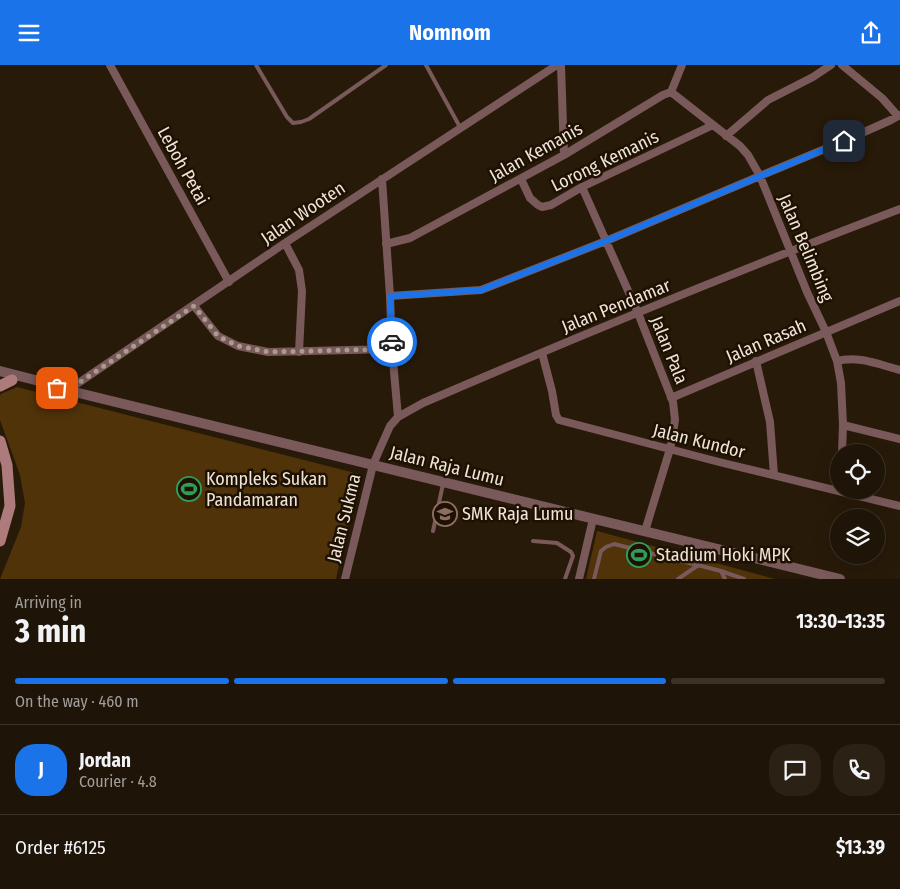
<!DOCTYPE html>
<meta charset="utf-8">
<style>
:root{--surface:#1e1407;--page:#2b2115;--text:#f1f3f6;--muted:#a19e9b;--line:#3c3328;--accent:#1a73e8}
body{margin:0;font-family:"Fira Sans Condensed",sans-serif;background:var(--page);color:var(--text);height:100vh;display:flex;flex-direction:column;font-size:19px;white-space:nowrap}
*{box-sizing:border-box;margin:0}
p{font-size:16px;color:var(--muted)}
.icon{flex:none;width:28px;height:28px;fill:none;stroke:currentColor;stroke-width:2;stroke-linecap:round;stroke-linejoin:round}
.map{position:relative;height:514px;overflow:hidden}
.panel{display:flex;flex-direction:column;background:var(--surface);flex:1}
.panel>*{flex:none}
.fabs{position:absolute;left:830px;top:379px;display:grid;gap:10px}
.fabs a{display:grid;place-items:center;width:55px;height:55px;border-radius:50%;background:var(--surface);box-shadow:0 5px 20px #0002,0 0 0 1px var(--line);font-size:25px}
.pin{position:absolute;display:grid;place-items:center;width:42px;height:42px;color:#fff;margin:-21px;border-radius:10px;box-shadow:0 2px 8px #0006}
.courier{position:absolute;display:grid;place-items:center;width:50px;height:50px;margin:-25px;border:4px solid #1a73e8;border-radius:50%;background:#fff;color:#222;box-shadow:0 1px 6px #0007}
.overview em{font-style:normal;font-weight:700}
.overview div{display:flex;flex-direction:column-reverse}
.overview{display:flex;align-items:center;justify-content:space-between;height:85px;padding:0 15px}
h1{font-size:32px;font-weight:700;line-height:38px}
.bar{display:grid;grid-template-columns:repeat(4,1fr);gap:8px 5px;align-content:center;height:60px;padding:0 15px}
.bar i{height:6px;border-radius:4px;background:var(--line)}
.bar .on{background:var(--accent)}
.bar p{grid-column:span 4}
.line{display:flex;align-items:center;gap:12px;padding:0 15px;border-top:1px solid var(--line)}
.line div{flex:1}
.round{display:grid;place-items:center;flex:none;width:52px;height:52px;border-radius:20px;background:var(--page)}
header{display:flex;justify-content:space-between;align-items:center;height:65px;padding:0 15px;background:var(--accent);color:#fff;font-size:22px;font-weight:700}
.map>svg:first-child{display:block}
</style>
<header><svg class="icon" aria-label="menu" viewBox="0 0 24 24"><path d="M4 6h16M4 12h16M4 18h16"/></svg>Nomnom<svg class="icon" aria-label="share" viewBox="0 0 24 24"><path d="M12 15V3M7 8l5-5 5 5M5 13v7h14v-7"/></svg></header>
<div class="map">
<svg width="900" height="514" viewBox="0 0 900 514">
<rect width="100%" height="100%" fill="#281a09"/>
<path fill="#513309" d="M17,322l342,87 -23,105h-336l21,-52 4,-24 -5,-28 -20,-55v-24l1,-2z
M597,466l178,48h-189z"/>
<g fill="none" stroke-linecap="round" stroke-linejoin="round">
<path stroke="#79595a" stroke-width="4" d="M256,0l31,52 6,6 8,-1 8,-3 77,-54
M426,0l35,64
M433,466l10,-47
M533,476l24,2 14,9 2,4 -8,23
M721,506l4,8
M594,514l7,-28 5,-4 8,-3 107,27 23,8
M678,514l19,-13"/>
<path stroke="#79595a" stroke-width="8" d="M110,0l119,217
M561,0l3,90
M842,0l40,33 16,18
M671,27l69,54 8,9 12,21 47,116 19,40 11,29 4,22 2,42 -1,28
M726,71l42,-36 45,-23 18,-12
M382,114l8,117 2,53 6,68
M521,114l9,19 8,7 4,2 9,-2 31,-18 131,-62
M582,122l56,126 35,89 2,18 -2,12 -3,17 -25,82
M285,178l14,27 3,21 -3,61
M386,179l24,-6 154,-83 99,-60 8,-3 11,-27
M390,231l91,-6 125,-49 154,-65 84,-35 47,-21 9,-5
M194,241l24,30 20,10 30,6 124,-3
M542,288l10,38 4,24 3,5 160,42 181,44
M756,296l14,61 4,53
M837,296c21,-6 43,4 63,9
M68,325l217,-147 272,-178
M671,333l229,-97
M843,360l57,14
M345,514l28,-114 5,-12 12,-27 8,-9 25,-14c158,-68 316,-133 477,-194
M579,514l14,-60"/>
<path stroke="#79595a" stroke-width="10" d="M0,306l39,10 7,4 794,194"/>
<path stroke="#ae7b7d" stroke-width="11" d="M0,321l12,-6
M0,376l7,24 3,41 -10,35"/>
</g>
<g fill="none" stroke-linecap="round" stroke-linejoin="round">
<path stroke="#a99d90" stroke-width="5" stroke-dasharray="0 9" d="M57,323l11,2 126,-84 24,30 20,10 30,6 124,-3v-7"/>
<path stroke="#1a73e8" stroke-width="6" d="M392,277l-2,-46 91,-6 125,-49 238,-100"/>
</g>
<defs>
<symbol id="stadium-ring" viewBox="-11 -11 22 22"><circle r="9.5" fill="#1e1102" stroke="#2e9e5b" stroke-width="1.5"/><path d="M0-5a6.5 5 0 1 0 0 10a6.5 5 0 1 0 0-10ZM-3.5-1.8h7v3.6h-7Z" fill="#2e9e5b"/></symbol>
<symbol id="school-ring" viewBox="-11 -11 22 22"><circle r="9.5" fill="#1e1102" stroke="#8d6e63" stroke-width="1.5"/><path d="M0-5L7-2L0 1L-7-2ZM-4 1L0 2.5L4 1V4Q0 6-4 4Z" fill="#8d6e63"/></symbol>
</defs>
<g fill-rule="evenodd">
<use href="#stadium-ring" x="175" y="410" width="28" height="28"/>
<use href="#school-ring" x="431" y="435" width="28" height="28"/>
<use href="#stadium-ring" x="625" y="476" width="28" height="28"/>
</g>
<g text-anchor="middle" stroke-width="5" stroke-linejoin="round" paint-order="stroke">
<g font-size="18" fill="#eee4d9" stroke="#1e1102">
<text transform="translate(536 87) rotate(-29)" y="6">Jalan Kemanis</text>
<text transform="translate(605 96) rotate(-26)" y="6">Lorong Kemanis</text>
<text transform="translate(183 101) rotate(61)" y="6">Leboh Petai</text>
<text transform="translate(303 148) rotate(-34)" y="6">Jalan Wooten</text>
<text transform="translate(806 183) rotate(67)" y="6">Jalan Belimbing</text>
<text transform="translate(616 241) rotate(-22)" y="6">Jalan Pendamar</text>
<text transform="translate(766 276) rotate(-23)" y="6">Jalan Rasah</text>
<text transform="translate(669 285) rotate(68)" y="6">Jalan Pala</text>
<text transform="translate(699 376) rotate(14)" y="6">Jalan Kundor</text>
<text transform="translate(447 401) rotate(14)" y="6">Jalan Raja Lumu</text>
<text transform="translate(344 453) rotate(-76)" y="6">Jalan Sukma</text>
</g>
<g font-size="18" fill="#eee4d9" stroke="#1e1102" text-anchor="start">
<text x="206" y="420">Kompleks Sukan<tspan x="206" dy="21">Pandamaran</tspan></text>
<text x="462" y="455">SMK Raja Lumu</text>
<text x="656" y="496">Stadium Hoki MPK</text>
</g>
</g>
</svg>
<div class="fabs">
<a><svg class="icon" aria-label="locate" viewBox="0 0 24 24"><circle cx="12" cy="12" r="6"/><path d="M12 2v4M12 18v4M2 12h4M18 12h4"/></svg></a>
<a><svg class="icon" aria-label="layers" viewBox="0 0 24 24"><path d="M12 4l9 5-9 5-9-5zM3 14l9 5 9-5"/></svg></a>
</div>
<div class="pin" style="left:57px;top:323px;background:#ea580c"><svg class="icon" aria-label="bag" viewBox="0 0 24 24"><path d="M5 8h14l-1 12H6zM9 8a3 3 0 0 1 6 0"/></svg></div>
<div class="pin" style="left:844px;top:76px;background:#1f2937"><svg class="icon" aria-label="home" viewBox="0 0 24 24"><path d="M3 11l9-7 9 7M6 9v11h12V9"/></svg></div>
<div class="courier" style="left:392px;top:277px"><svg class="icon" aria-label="car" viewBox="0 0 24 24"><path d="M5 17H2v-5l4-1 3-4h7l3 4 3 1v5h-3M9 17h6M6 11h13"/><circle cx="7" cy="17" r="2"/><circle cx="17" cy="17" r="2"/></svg></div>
</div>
<section class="panel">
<div class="overview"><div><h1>3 min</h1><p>Arriving in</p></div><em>13:30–13:35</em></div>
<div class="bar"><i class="on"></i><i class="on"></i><i class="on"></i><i></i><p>On the way · 460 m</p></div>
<div class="line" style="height:90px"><b class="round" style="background:var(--accent);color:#fff">J</b><div><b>Jordan</b><p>Courier · 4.8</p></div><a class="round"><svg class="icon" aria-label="chat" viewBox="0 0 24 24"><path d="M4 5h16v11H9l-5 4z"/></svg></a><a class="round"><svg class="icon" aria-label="phone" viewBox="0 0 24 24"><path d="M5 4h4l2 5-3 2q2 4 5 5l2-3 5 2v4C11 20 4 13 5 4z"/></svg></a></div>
<div class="line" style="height:65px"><div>Order #6125</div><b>$13.39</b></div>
</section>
